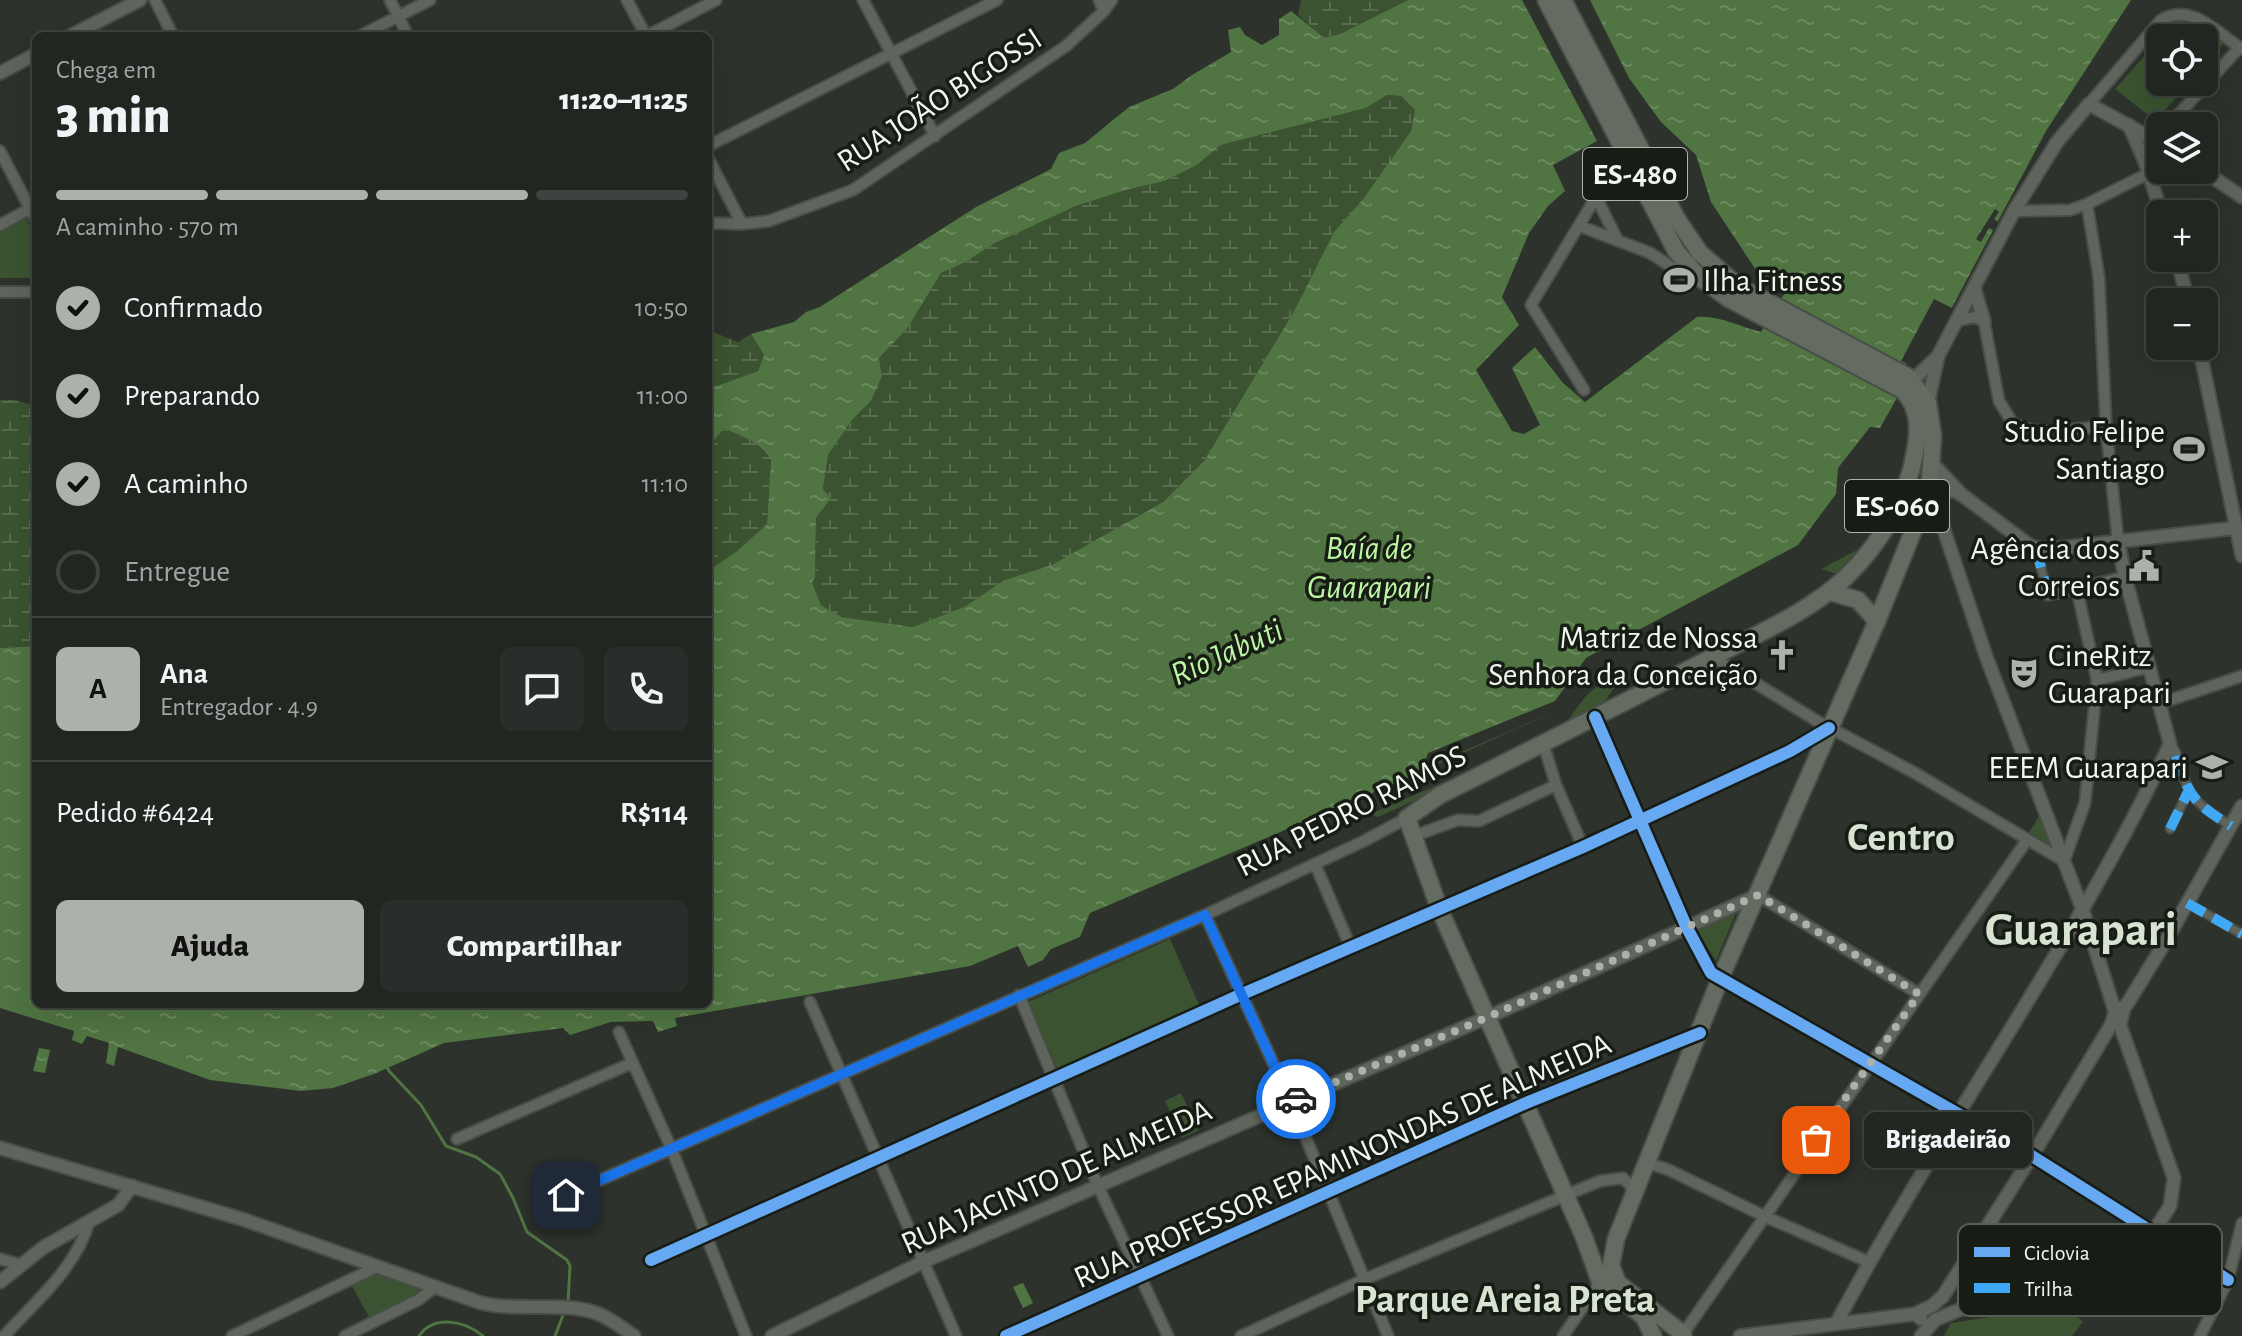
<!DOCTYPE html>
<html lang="pt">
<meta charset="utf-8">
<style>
:root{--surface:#222621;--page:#2a2e2a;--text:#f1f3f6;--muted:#a2a5a5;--line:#3f433f;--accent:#acb2aa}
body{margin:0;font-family:"Alegreya Sans",sans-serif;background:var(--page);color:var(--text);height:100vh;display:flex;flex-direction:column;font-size:30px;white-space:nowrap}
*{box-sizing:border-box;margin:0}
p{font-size:26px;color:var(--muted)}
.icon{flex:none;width:44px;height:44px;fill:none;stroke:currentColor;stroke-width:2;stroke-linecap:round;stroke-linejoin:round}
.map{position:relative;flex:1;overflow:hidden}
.sheet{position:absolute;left:32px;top:32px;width:680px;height:976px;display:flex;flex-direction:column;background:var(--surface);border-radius:12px;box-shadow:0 8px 32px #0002,0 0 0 2px var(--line)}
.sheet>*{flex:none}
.controls{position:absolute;left:2146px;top:24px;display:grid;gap:16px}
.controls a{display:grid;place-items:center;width:72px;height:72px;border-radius:12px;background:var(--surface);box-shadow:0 8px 32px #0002,0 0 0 2px var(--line);font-size:40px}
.pin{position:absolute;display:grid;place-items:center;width:68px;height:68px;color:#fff;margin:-34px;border-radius:16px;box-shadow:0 4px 12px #0006}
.courier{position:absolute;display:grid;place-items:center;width:80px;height:80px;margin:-40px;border:6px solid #1a73e8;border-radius:50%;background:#fff;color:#222;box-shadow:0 2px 10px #0007}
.bubble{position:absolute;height:56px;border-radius:12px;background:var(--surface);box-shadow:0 8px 32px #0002,0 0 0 2px var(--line);font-size:26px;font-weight:800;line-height:56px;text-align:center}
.summary em{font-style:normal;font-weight:800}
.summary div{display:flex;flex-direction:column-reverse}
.summary{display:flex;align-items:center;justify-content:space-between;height:136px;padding:0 24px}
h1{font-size:52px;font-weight:800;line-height:60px}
.bar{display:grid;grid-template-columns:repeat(4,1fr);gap:12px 8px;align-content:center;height:96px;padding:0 24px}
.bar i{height:10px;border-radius:6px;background:var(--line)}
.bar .selected{background:var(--accent)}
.bar p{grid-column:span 4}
.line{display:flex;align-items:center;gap:20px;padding:0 24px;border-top:2px solid var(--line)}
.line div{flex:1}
.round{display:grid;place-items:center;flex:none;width:84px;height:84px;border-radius:12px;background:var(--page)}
ol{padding:0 24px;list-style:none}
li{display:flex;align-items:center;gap:24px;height:88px}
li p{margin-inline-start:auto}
li .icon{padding:8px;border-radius:50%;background:var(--accent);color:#111;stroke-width:4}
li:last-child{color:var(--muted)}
li i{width:44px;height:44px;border:4px solid var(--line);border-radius:50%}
.cta{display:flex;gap:16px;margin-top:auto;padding:16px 24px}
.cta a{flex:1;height:92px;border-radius:12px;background:var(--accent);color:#111;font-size:32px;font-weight:800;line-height:92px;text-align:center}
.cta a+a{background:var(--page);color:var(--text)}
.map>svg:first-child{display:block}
</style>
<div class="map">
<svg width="2242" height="1336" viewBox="0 0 2242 1336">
<defs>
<pattern id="wetland-marsh" width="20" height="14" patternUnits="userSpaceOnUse" patternTransform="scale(2)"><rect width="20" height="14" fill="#3b5330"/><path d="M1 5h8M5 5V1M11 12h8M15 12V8" fill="none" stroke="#586c4e"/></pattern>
<pattern id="water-ripples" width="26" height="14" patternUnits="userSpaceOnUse" patternTransform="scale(2)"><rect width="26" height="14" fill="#507442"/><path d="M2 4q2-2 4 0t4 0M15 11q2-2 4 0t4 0" fill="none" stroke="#6a895e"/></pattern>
</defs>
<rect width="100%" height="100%" fill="#2d322c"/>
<path fill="#3b5330" d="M2180,16l37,17 7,10 -20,23v-24l4,-5 -8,-7 -6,-1 -11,9h-23v44h30l-32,36 -10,-3 -33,-26z
M26,218l10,19v41h-36v-46z
M1857,550l-20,24 -16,-5z
M1620,679l-19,28 -34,15c14,-20 26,-41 53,-43z
M1556,711l-117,53 -1,-2z
M1440,784l-13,11 -49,22 -8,-3z
M2042,811l11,33 -5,4 -21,-12z
M1738,908l-22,53 -22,-34z
M1170,939l30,68 -142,63 -30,-68z
M1181,1093l18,37 -17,8 -17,-37z
M379,1272l41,16 -2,6 -49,23 -17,-31z
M2066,1305l17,17 -11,14h-128l7,-13z"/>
<path fill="url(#wetland-marsh)" d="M1301,0h107l-68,34 -15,4 -27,-23z
M1387,95l14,1 14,14 -4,21 -48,68 -29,33 -41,81 -89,148 -41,41 -111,64 -48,14 -38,26 -53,21 -71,-10 -21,-12 -9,-23 3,-4 1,-60 15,-20 -8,-9 5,-34 24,-35 19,-19 11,-25 -3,-18 28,-29 34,-56 23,-10 31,-20 81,-37 50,-16 39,-9 32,-16 24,-20 145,-37z
M708,330l30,12 13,-8 13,21 -6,16 -50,18z
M0,400h15l21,6v240l-36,2z
M724,429l28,10 19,20 -4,65 -30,27 -29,20v-124z"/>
<path fill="url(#water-ripples)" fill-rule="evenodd" d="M1408,0h114l75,141 -44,24 12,26 -17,15 -19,27 -27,64 17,28 -43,45 36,61 12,3 16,-9 -28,-57 23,-21 28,36 22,19 112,-85c22,-2 43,10 64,15l25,-41 -30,-21 -45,-68 -15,-47 -35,-33 -32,-44 -39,-78h541l-85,131 -97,182 -14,-7 -29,57 -8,33 -18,32 -10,-1 -32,41 -2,26 -38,51 -212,113 -31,43 -127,52 -7,19 -331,141 -10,24 -29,12 -8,11 -15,7 -10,-21 -48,20 -295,52 2,8 -19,6 -5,-11 -42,1 -41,13 -7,-7 -119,15 -70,31 -41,14 -32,3 -91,-11 -92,-33 -4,19 -8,-3 3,-20 -22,-7 -5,8 -10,-4 2,-9 -74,-23v-360l36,-2v358h672v-433l29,-20 30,-27 4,-64c-13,-19 -26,-23 -47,-31l-16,18v-58l50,-18 6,-16 -13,-21 43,-12 12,-10 14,-5 156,-100 75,-38 8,-16 26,-10 44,-36 44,-18 19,-14 39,-23 -3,-22 12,-3 5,8 17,10 17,-10v-16l12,-8 34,27 15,-4zM1387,95l14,1 14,14 -4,21 -48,68 -29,33 -41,81 -89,148 -41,41 -111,63 -48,15 -38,26 -53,21 -71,-10 -21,-12 -9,-23 3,-4 1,-60 15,-20 -8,-9 5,-34 24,-35 19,-19 11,-25 -3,-18 28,-29 34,-56 23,-10 31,-20 81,-37 50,-16 39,-9 32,-16 24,-20 145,-37z
M39,1048l11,2 -5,23 -12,-2z
M1023,1283l10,20 -10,5 -10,-21z"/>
<path fill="#2d322c" d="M1995,209l4,3 -5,7 6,4 -5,8 -6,-3 -8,14 -5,-3z
M1934,299l20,10 -5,8 -14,-7 -27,54 -7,-3z"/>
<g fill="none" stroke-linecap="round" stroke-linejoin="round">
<path stroke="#507442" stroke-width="3" d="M386,1065l3,6 32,34 25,41 30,11 24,17 13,24 14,34 40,28 3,6 -2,37
M419,1336c15,-22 46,-15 64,0
M555,1336l10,-26"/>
<defs>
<path id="pedestrian" d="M2036,548l12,47
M2176,756c13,41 18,47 55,70
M2170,829l18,-37
M2187,903l55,31"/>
<path id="minor" d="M155,0l18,36
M390,0l18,36
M627,0l19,36
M863,0l72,136
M1099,0l5,11
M360,36l70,-36
M647,36l69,-36
M2089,104l72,-84c31,-18 56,13 81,29
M2168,126l71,-78
M708,146l289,-146
M0,151l36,69
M708,158l34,66
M2087,204l12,74 7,148 12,115
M2014,211l56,-1 17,-6 60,-30
M708,223l34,1 27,-3 84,-31 213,-144 38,-35 8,-11
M0,225l33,-18
M1580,226l70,27 33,21 16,3
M1618,241l-22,-44 17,-28 8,-24
M0,292h36
M1958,321l16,-4 10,4 15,80 13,21 10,6 25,4 59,-6
M1584,390l-53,-85 65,-108
M2048,595l77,-18
M1713,657l104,64 98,52 149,88 21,-58 12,-123 -20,-90
M2097,680l53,-13
M2161,703l81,-27
M1595,717l91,209 25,47 321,183 196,124
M1543,743l13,42 27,62
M2170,744l6,12
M1422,833l36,-13 21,1 77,-36
M1315,864l36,84
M1758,895l161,99
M1205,915l86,187 97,234
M1019,995l79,191 70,150
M810,1002l146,334
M619,1032l53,118 74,186
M457,1139l175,-76
M1648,1163l21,7 95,46 105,46
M566,1195l639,-280 159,-74 43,-23
M0,1259l22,6
M651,1260l589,-265 343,-148 207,-96 38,-22
M1683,1334l344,-494
M4,1336c31,-34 72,-68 85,-114
M232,1336l145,-69
M345,1336l73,-36 16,-12
M1006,1336l520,-233 172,-69
M1241,1336l124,-57 235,-98 23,-3 7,7 4,9
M1563,1336l37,-54
M2200,1336l28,-56 14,-57"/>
<path id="tertiary" d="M70,36l70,-36
M0,73l36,-19
M2129,125l16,37
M2155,140l-10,22 17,52
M2202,170l40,27
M2177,258l11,44
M1974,287l10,34
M2199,346l43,210
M1912,381l24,-23
M1928,403l10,-47 76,-145 43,-69 32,-38 71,39
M1933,464l29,31 67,50 7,3h24l175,-20
M1962,495l-9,-5 -12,3 -3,5 3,23 45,135 97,255 30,94 2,8 -4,12
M2119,1008h5l5,-7 38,-62 75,-133
M0,1148l242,71 239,84c38,9 82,-2 115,10 13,4 26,15 38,23
M0,1282l44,-35 74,-42 14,-19
M1915,1314l17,-8 11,-10 89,-140 79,-131 6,-2
M1837,1322c104,-196 238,-376 333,-578l-45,-167 -7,-36
M772,1336l153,-75 563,-244 270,-122
M1740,1336l175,-22 6,5
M1921,1336l14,-16 26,-11 135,-20 28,-11 46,-72 4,-28 -54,-153 4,-17"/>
<path id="primary" d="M1546,0l130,251 23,26 30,22 173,91c18,17 17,40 13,62 -8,48 -35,92 -69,125 -37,36 -96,60 -141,84 -88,45 -176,90 -265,134l-33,23 32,90 145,329 16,45 44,35 9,19
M1563,0l114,219 23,34 38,33 169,90 21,27 5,33 -3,44 -10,34 -43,107 -157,358 -104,260 -5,27 7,17 65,51 -2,2
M1830,592l28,8 19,21"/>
</defs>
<use href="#pedestrian" stroke="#494d48" stroke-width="11"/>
<use href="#minor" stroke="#494d48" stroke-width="14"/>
<use href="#tertiary" stroke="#494d48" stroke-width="16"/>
<use href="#primary" stroke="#494d48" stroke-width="20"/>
<use href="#pedestrian" stroke="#5f645c" stroke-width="7"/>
<use href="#minor" stroke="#5f645c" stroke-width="10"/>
<use href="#tertiary" stroke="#5f645c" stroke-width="12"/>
<use href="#primary" stroke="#646c62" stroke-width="16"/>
<path stroke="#3fa9f5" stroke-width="10" stroke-dasharray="20 10" stroke-linecap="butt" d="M2036,548l12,47
M2176,756c13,41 18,47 55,70
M2170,829l18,-37
M2187,903l55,31"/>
<defs>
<path id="cycleway" d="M1595,717l91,209 25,47 321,183 196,124
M651,1260l589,-265 343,-148 207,-96 39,-23
M1006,1336l520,-233 174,-70"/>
</defs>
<use href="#cycleway" stroke="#171c15" stroke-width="17"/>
<use href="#cycleway" stroke="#66a8f1" stroke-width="12"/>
</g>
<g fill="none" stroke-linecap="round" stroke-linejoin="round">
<path stroke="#acb2aa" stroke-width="8" stroke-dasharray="0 14.4" d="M1296,1099l192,-82 270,-122 161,99 -103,146"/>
<path stroke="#1a73e8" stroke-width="10" d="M566,1195l639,-280 86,187 5,-3"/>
</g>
<defs>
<symbol id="stadium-bare" viewBox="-9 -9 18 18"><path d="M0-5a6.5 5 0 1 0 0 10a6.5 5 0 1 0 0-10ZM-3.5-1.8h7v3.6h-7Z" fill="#acb2aa" stroke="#171c15" stroke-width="2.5" paint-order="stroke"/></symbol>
<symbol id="civic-bare" viewBox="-9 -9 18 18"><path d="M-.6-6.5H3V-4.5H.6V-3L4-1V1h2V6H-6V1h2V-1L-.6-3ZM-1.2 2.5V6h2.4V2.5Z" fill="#acb2aa" stroke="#171c15" stroke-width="2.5" paint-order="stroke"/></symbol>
<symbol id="church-bare" viewBox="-9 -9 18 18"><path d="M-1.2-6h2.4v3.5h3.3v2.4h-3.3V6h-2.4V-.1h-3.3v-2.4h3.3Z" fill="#acb2aa" stroke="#171c15" stroke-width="2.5" paint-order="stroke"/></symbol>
<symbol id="theatre-bare" viewBox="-9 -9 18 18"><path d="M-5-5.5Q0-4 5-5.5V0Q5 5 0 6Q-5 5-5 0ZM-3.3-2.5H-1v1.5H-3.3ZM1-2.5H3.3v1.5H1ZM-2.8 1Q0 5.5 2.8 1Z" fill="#acb2aa" stroke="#171c15" stroke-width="2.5" paint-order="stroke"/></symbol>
<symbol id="school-bare" viewBox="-9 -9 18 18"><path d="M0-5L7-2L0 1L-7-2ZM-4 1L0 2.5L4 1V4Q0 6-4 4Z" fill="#acb2aa" stroke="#171c15" stroke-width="2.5" paint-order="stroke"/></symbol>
</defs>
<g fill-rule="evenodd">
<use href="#stadium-bare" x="1657" y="258" width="44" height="44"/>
<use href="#stadium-bare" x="2167" y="427" width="44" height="44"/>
<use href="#civic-bare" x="2122" y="544" width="44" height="44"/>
<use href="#church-bare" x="1760" y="633" width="44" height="44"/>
<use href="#theatre-bare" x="2002" y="651" width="44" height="44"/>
<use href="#school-bare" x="2190" y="745" width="44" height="44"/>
</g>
<g text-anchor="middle" stroke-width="7" stroke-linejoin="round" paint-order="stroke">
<g fill="#171c15" stroke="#b0b5ad" stroke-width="2">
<rect x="1583" y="148" width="104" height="52" rx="6"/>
<rect x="1845" y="480" width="104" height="52" rx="6"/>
</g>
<g font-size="30" font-weight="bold" fill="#f1f7ee">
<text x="1635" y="184">ES-480</text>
<text x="1897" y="516">ES-060</text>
</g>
<g font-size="32" fill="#f1f7ee" stroke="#171c15">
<text transform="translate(939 99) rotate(-33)" y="11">RUA JOÃO BIGOSSI</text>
<text transform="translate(1351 810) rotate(-27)" y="11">RUA PEDRO RAMOS</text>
<text transform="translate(1342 1160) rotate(-24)" y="11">RUA PROFESSOR EPAMINONDAS DE ALMEIDA</text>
<text transform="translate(1056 1176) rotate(-24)" y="11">RUA JACINTO DE ALMEIDA</text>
</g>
<g font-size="32" fill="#f1f7ee" stroke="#171c15" text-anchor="end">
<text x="1703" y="291" text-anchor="start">Ilha Fitness</text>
<text x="2165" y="442">Studio Felipe<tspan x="2165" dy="37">Santiago</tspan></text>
<text x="2120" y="559">Agência dos<tspan x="2120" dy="37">Correios</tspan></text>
<text x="1758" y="648">Matriz de Nossa<tspan x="1758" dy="37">Senhora da Conceição</tspan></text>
<text x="2048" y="666" text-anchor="start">CineRitz<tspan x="2048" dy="37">Guarapari</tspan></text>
<text x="2188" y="778">EEEM Guarapari</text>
</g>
<g font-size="34" font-style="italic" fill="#bcf6a5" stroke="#171c15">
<text x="1369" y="559">Baía de<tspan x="1369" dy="39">Guarapari</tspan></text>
<text transform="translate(1226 651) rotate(-24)" y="12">Rio Jabuti</text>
</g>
<g font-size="40" font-weight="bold" fill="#d7e4d2" stroke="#171c15">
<text x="1901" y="850">Centro</text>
<text x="1505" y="1312">Parque Areia Preta</text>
</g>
<g font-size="48" font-weight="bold" fill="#d7e4d2" stroke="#171c15">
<text x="2081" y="945">Guarapari</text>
</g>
</g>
<rect x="1958" y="1224" width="264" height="92" rx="12" fill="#171c15" stroke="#585e56" stroke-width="2"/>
<rect x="1974" y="1247" width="36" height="10" fill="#66a8f1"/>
<rect x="1974" y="1283" width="36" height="10" fill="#3fa9f5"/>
<g font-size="22" fill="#f1f7ee">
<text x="2024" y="1260">Ciclovia</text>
<text x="2024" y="1296">Trilha</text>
</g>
</svg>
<div class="controls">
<a><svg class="icon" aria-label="locate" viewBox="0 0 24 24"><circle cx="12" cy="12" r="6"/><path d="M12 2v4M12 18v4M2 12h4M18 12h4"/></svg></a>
<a><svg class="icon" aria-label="layers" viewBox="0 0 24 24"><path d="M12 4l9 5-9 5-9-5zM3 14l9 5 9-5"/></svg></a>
<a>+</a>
<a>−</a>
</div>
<div class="pin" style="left:1816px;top:1140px;background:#ea580c"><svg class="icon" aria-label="bag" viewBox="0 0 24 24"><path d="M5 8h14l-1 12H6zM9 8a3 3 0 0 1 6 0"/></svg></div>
<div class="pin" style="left:566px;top:1195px;background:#1f2937"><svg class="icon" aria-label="home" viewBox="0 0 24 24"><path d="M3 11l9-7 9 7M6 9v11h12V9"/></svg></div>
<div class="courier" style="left:1296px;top:1099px"><svg class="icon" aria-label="car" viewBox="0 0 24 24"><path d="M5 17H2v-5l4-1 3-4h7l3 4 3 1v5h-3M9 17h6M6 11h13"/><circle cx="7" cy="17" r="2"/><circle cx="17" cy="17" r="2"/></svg></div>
<div class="bubble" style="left:1864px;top:1112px;width:168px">Brigadeirão</div>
<section class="sheet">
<div class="summary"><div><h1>3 min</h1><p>Chega em</p></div><em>11:20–11:25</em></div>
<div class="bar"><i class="selected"></i><i class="selected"></i><i class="selected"></i><i></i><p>A caminho · 570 m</p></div>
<ol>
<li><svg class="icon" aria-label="check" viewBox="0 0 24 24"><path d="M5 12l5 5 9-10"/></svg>Confirmado<p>10:50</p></li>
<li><svg class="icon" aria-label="check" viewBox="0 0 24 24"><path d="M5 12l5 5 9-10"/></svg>Preparando<p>11:00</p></li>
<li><svg class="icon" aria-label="check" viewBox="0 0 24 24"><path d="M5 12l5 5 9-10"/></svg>A caminho<p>11:10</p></li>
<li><i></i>Entregue</li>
</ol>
<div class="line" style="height:144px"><b class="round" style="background:var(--accent);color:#111">A</b><div><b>Ana</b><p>Entregador · 4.9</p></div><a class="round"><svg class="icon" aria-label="chat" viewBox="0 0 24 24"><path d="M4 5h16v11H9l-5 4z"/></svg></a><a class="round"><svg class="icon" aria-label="phone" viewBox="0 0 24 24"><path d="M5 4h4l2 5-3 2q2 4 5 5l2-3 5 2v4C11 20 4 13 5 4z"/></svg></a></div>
<div class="line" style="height:104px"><div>Pedido #6424</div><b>R$114</b></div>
<div class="cta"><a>Ajuda</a><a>Compartilhar</a></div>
</section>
</div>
